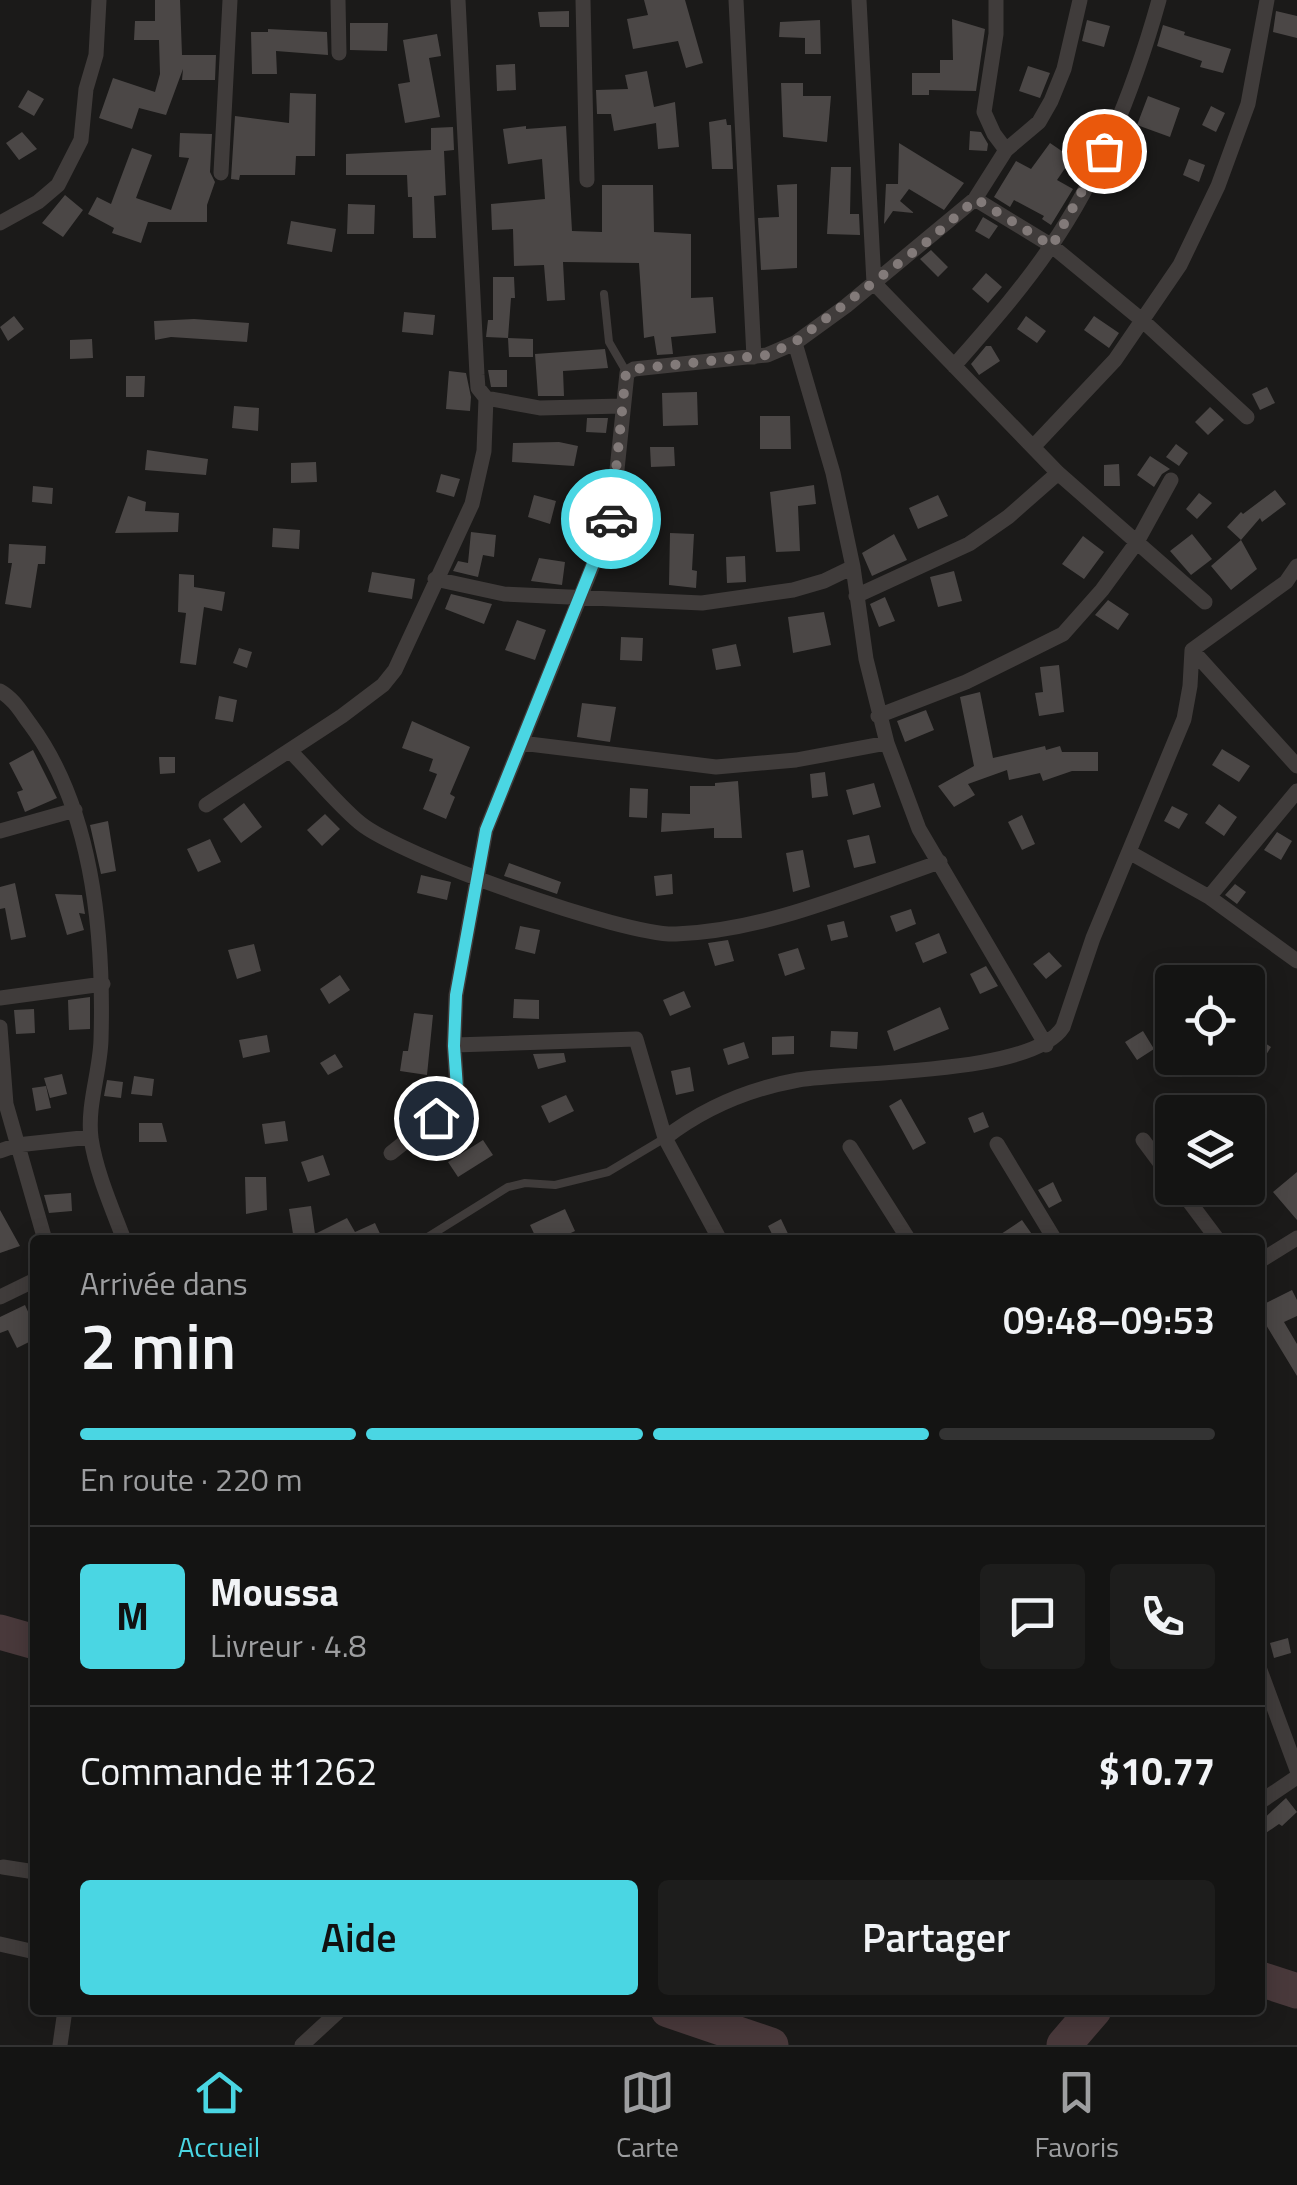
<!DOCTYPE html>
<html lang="fr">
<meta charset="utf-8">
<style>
:root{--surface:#141413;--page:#1d1d1c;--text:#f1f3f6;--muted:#9d9ea0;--line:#333;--accent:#4ad6e3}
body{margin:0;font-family:"Titillium Web",sans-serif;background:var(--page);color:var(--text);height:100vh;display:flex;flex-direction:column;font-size:38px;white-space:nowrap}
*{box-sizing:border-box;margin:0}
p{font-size:32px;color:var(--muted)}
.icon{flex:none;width:55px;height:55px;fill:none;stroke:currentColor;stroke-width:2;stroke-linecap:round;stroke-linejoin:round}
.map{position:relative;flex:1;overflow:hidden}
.details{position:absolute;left:30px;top:1235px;width:1235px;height:780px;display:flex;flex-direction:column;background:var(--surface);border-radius:10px;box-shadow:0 5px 25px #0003,0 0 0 2px var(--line)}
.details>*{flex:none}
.buttons{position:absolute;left:1155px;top:965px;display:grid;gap:20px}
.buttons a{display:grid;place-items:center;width:110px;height:110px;border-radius:10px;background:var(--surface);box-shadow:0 5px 25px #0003,0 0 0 2px var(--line);font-size:50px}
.pin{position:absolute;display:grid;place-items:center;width:85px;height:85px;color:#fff;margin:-42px;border:5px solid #fff;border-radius:50%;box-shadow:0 2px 10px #0007}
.courier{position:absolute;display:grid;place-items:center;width:100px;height:100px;margin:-50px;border:8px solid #4ad6e3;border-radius:50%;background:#fff;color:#222;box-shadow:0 2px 12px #0007}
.headline em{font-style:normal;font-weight:600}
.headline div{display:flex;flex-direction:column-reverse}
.headline{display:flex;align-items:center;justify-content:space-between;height:170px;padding:0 50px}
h1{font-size:65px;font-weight:600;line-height:75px}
.bar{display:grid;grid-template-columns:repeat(4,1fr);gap:15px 10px;align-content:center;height:120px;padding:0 50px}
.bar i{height:12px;border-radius:8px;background:var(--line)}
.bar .active{background:var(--accent)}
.bar p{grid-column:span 4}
.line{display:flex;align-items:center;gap:25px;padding:0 50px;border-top:2px solid var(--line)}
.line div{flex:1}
.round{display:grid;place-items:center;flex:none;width:105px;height:105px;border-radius:10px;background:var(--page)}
.cta{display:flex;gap:20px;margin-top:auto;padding:20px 50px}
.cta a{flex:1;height:115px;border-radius:10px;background:var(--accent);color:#111;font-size:40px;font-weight:600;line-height:115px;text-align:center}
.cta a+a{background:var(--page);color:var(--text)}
.menu{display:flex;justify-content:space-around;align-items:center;height:140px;border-top:2px solid var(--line);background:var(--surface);font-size:28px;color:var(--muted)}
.menu a{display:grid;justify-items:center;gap:5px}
.menu .active{color:var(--accent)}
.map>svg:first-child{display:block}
</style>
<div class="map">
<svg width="1297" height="2045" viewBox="0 0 1297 2045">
<rect width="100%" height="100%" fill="#1b1a19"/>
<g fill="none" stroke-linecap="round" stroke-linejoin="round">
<path stroke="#49393b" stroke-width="35" d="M0,1632l35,10
M1260,1979l37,12
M668,2010l103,35
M1064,2045l30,-35"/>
</g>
<path fill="#4b4746" d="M155,0h25l2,55h34l-1,25h-33l1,-11 -17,46 -27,-7 -7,21 -33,-11 14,-40 42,14 5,-18 -1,-34h-25l1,-19h20z
M644,0h41l18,63 -17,5 -8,-27 -45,8 -6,-30 21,-4z
M569,11v16h-29l-2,-15z
M1276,11l21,5v22l-24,-6z
M952,19l33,10 -9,62 -47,-1v5h-17v-22h28v-13h13z
M820,20l1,34h-16v-16l-26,-1 1,-15z
M1087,20l23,6 -6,21 -22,-6z
M350,23h38l-1,28 -37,-1z
M1163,25l22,7 -1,3 47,14 -8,24 -23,-6 2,-6 -45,-15z
M268,29l59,3 1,23 -52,-4 1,23h-25l-1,-42h17z
M437,34l4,22 -12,2 11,59 -35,6 -7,-39 12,-2 -7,-42z
M515,64l1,26 -19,1 -1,-26z
M1028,66l22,7 -10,25 -21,-7z
M647,71l7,36 21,-5 4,45 -21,2 -2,-26 -42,8 -3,-17h-14l-1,-24 32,-1 -3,-14z
M781,83h22v13h28l-4,46 -44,-5z
M28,90l16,9 -10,17 -16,-9z
M290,93l26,1 -1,62h-19l-1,19h-55l-1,5 -8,-1 4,-63 54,7z
M1148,96l32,12 -10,29 -33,-12z
M1211,106l14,7 -9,19 -14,-7z
M726,119l1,6h4l2,44h-21l-3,-47z
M526,126v3l40,-3 6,105 30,1v-47h51l1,47 37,2v64l22,-1 3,36 -45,4 2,17 -16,1 -3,-19 -10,2 -5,-75 -76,-1 2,38 -18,1 -3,-36 -30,1 -1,-37 -21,1 -1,-26 54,-5 -3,-40 -34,5 -5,-35z
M453,127l1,23 -10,1 2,44 -12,1 2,42h-23l-1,-41h-4l-1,-22h-61v-21l85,-4v-22z
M970,131l11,1 7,12 -1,7 -18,-1z
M22,132l15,17 -18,11 -13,-17z
M180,133l32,1 -2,38 5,10 -8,23v17h-59l-7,21 -29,-10 2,-5 -26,-14 9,-17 14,7 21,-56 20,7 -16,43 35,12 18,-52 -10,-1z
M899,143l65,40 -20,27 -35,-21 -9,12 14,12 -21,-2 -9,13 2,-40h12z
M1050,143l22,15 -15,22 16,9 -22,36 -9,-6 2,-3 -30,-16 -4,7 -16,-10 22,-36 15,8z
M1189,159l16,6 -6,17 -16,-7z
M831,167h20l-1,47h9l1,21 -33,-1z
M797,184v84l-36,2 -3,-52 21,-1 -2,-32z
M65,195l18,15 -20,27 -21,-14z
M348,204l27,1 -1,29h-27z
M983,217l15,9 -9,13 -14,-8z
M291,221l45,8 -4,23 -45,-8z
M931,250l17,17 -10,10 -18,-18z
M986,273l16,14 -14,16 -16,-14z
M493,277h21l1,21h-4l-3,40 -22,-1 2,-17h5z
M404,312l31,3 -2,20 -31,-3z
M14,316l10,13 -16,12 -8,-14z
M1026,316l20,15 -9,12 -20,-14z
M1094,316l25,17 -10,15 -25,-18z
M194,319l55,4 -2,19 -76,-5 -16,3 -1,-19z
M508,338l25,1v18h-24z
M92,339l1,19 -23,1v-19z
M986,346h5l9,15 -21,14 -8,-11z
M605,349l3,19 -45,3 1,25h-26l-3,-42z
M488,370h19v17h-16z
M449,371l17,2 5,24 -1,14 -24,-2z
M126,376h19l-1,21h-18z
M1267,387l8,16 -15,7 -8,-16z
M697,392l1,33 -35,1 -1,-33z
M234,406l25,2 -1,23 -26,-3z
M1210,407l14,13 -16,15 -13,-13z
M760,416h30l1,33h-31z
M587,418h21l-2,15 -20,-1z
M559,442l19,4 -4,20 -62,-4 1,-19z
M1176,444l12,9 -9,13 -13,-9z
M650,447h24l1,19 -24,1z
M147,450l61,9 -2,16 -61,-5z
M1150,456l20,13 -8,5 -8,13 -17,-12z
M316,462l1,20 -26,1v-20z
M1119,464l1,22h-16v-21z
M441,474l19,5 -6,18 -18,-5z
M814,485l2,19 -18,2 2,45 -24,1 -6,-60z
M33,486l20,2 -1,16 -20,-2z
M1275,490l11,14 -24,18 -2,-4 -19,22 -14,-13 14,-15 2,2z
M1199,493l13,10 -15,16 -11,-10z
M534,495l22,6 -6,23 -22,-7z
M938,495l10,21 -30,13 -9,-21z
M128,496l18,6 -1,9 34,2 -1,19 -63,1z
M273,528l27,2 -1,19 -27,-2z
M471,532l25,3 -2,22 -11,-2 -5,22 -25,-6 5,-10 10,2z
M670,533l24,1 -2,36 5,1 -1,17 -27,-3z
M894,534l13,26 -35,16 -10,-23z
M1192,534l20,25 -21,16 -21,-24z
M1083,536l21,16 -20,27 -22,-15z
M1241,540l16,29 -26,21 -20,-24z
M9,544l37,2 -1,18h-7l-7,44 -26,-4 7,-41h-4z
M745,556l1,26 -19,1 -1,-26z
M539,558l26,4 -3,23 -31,-4z
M954,571l8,30 -24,6 -8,-30z
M372,572l43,7 -3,20 -44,-7z
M179,574l15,1v12l31,5 -3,19 -18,-4 -8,58 -16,-2 6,-50 -8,-1z
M451,594l41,10 -8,20 -39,-15z
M885,597l10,24 -16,6 -9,-23z
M1108,600l21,14 -11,16 -23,-15z
M824,612l7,33 -38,8 -5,-36z
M517,620l29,10 -11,30 -30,-10z
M621,637l22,1 -1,23 -22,-1z
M736,644l5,22 -25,4 -4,-21z
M239,648l13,4 -5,16 -14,-5z
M1059,665l5,47 -25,4 -4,-23 8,-1 -3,-25z
M980,692l13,66 52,-12 1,4 14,-4 2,6h36v19h-26l-29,10 -3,-8 -31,7 -2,-10 -39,14 7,11 -21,12 -16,-21 36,-20 -14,-69z
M219,696l18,4 -4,22 -18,-3z
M582,703l34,4 -6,35 -33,-5z
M926,710l8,20 -29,12 -8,-21z
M412,721l58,26 -20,47 5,3 -9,22 -23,-10 14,-35 -8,-3 4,-12 -31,-11z
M1222,749l28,17 -11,16 -27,-17z
M33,750l24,48 -32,14 -8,-20 6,-2 -14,-27z
M159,757h16v16l-15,1z
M825,772l3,24 -16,2 -2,-24z
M738,781l4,57h-28v-10l-53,4 1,-19 28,1v-28h25v-3z
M874,783l7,24 -28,8 -7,-25z
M630,788l18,1 -1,29 -18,-1z
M244,803l18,24 -21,16 -18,-24z
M1219,804l18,13 -13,19 -19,-13z
M1172,806l16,8 -9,15 -15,-8z
M325,814l15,15 -18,17 -15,-16z
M1022,815l13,29 -13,6 -14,-28z
M108,821l8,50 -15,3 -11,-49z
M1277,832l15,9 -11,19 -17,-10z
M869,835l7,28 -22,5 -7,-28z
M210,839l11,23 -23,10 -11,-23z
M803,850l7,37 -17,5 -7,-39z
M509,863l52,19 -4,12 -53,-18z
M672,874l1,20 -17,2 -2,-20z
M421,875l30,7 -4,18 -30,-7z
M15,883l11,54 -15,3 -6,-32 -5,1v-22z
M1235,884l11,8 -9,12 -12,-9z
M55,894l27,1 3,19 -6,-1 5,17 -17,5z
M911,909l5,15 -20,8 -6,-16z
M844,921l4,16 -17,4 -4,-16z
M520,926l20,4 -5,24 -20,-5z
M939,933l8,20 -24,10 -8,-20z
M728,940l6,21 -19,5 -7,-23z
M254,944l7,27 -24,8 -9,-29z
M798,948l7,21 -20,7 -7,-22z
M1049,952l13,14 -16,13 -13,-15z
M986,966l12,20 -18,8 -10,-20z
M340,975l10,15 -21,14 -9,-15z
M684,991l7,16 -21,9 -7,-16z
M90,997v32l-21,1 -1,-30z
M514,999l25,1v19l-26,-1z
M940,1007l9,22 -55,22 -7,-20z
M34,1009l1,24 -19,1 -2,-24z
M414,1013l19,2 -6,60 -27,-4 3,-20h5z
M831,1031l27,1 -1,17 -27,-2z
M1143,1031l11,18 -17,11 -12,-18z
M1248,1032l23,15 -10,16 -13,-9z
M267,1035l3,17 -27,6 -4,-18z
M794,1036v18l-22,1v-18z
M744,1042l5,16 -21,7 -5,-16z
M564,1053l2,9 -28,7 -5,-15z
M335,1054l8,13 -15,8 -8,-12z
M690,1067l4,24 -18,4 -5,-24z
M62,1074l5,20 -17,4 -6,-20z
M134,1076l20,3 -2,17 -21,-2z
M107,1080l16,2 -2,16 -17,-2z
M46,1086l5,22 -15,3 -4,-23z
M566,1095l8,16 -25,12 -8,-17z
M901,1099l25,44 -13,7 -24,-44z
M983,1112l6,15 -15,6 -6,-15z
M285,1121l3,20 -23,3 -3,-20z
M139,1123h23l5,19h-28z
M483,1140l10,15 -35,22 -10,-15z
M323,1155l7,20 -22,7 -7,-20z
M1297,1172v48l-24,-28z
M245,1177h21l1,33 -21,4z
M1053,1182l9,19 -13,7 -11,-18z
M71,1193l1,18 -23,2 -5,-18z
M311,1206l4,28 32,-16 8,14 20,-9 8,17h-89l-5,-31z
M565,1209l10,22 -19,9h-19l-7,-15z
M0,1210l20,36 -20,7z
M781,1219l10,21h-16l-7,-14z
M1022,1220l14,20h-44z
M1292,1290l5,10v16l-13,6 13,22v32l-37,-61v-9z
M25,1305l10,22v12l-18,9 -9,-18 -8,3v-16z
M1288,1638l3,15 -17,5 -4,-15z
M1286,1798l11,14 -15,14 -3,-2 -19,13v-15z"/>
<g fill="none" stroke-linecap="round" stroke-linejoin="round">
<path stroke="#403c3b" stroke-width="8" d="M604,294l5,48 18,31
M423,1240l85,-53 17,-4 30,2 53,-13 57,-34"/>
<path stroke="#403c3b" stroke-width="15" d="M338,0l1,53
M583,0l4,180
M736,0l18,357
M859,0l15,283 184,190 147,129
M996,0v34l-12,78 10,22 12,16
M221,173l9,-173
M975,199l77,47 91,75 104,96
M0,223l38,-21 20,-17 23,-45 5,-51 10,-34 3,-55
M795,343l38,130 20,94 13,92 21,84 32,86 127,216
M954,366c34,-39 68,-77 97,-120 51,-74 84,-160 108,-246
M486,398l54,10 82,-2
M1033,447l82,-87 65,-95 38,-79 30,-82 19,-104
M435,579l69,15 198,9 91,-13 31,-9 29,-14
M856,596l113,-52 39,-27 50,-44
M1192,650l105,116
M0,691c14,8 21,21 30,33 63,85 74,213 71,316 -1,32 -14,65 -10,98 5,34 21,70 33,102
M878,716l88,-34 97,-48 39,-44 35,-48 34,-62
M521,743l195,24 80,-7 91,-17
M291,752c23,23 44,50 69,71 40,33 264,113 316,111 90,-3 179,-43 264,-72
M206,805l136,-89 41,-31 12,-15 77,-166 12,-53 2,-53 -8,-10 -1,-13 -19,-375
M0,831l75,-21
M1129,852l80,45 88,64
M1209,897l88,-106
M0,998l103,-14
M0,1027l6,77 39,136
M454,1045l182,-6 29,99 55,102
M665,1138c39,-30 84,-49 133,-58 56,-9 235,-5 265,-53l30,-89 91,-219 6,-33 2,-36 94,-68 11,-16
M1143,1140l29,39
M997,1144l58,96
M850,1147l59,93
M0,1151l17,-6 74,-8
M391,1153l45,-36 16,-16 5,-13 -3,-43 2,-50 30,-165 126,-312 15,-145 7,-4 133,-14 28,-12 51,-37 129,-107 31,-49 33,-28 12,-21 13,-32 16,-69
M1179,1188l39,52
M1260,1261l37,-23
M0,1297l35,-17
M1260,1670l37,100
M1260,1802l37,-25
M3,1867l32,5
M0,1944l35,8
M60,2045l5,-35
M302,2045l38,-35"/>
</g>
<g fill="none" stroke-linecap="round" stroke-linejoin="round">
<path stroke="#827a79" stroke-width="10" stroke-dasharray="0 18" d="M611,519l15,-147 8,-3 133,-14 28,-13 133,-101 48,-42 76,47 52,-95"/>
<path stroke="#4ad6e3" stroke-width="12" d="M436,1118l16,-18 5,-12 -3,-42 2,-51 30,-165 125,-311"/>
</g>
</svg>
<div class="buttons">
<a><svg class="icon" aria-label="locate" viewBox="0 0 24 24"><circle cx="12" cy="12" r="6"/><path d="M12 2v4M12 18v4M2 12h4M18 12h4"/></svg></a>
<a><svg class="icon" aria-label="layers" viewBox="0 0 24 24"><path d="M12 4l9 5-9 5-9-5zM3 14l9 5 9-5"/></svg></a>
</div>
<div class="pin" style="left:1104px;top:151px;background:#ea580c"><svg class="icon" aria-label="bag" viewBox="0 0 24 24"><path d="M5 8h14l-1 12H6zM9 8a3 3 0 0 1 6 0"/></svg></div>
<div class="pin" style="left:436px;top:1118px;background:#1f2937"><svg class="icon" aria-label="home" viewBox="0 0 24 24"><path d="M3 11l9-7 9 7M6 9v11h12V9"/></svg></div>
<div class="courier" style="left:611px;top:519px"><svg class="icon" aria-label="car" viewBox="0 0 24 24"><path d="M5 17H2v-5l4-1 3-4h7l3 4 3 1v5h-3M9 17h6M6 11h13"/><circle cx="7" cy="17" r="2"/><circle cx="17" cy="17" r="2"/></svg></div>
<section class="details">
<div class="headline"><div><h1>2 min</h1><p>Arrivée dans</p></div><em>09:48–09:53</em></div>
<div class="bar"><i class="active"></i><i class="active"></i><i class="active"></i><i></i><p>En route · 220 m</p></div>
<div class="line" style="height:180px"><b class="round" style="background:var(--accent);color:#111">M</b><div><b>Moussa</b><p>Livreur · 4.8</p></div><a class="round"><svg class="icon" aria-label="chat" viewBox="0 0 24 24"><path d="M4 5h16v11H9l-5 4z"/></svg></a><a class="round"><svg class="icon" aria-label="phone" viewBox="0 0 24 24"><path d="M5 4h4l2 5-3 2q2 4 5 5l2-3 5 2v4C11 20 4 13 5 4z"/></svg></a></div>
<div class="line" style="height:130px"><div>Commande #1262</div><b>$10.77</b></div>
<div class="cta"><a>Aide</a><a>Partager</a></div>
</section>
</div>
<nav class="menu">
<a class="active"><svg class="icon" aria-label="home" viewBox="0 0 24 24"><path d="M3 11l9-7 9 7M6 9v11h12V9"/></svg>Accueil</a>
<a><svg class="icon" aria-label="map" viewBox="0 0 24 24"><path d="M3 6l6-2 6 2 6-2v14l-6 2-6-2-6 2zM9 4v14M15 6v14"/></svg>Carte</a>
<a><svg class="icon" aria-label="saved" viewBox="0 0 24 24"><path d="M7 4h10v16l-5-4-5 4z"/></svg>Favoris</a>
</nav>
